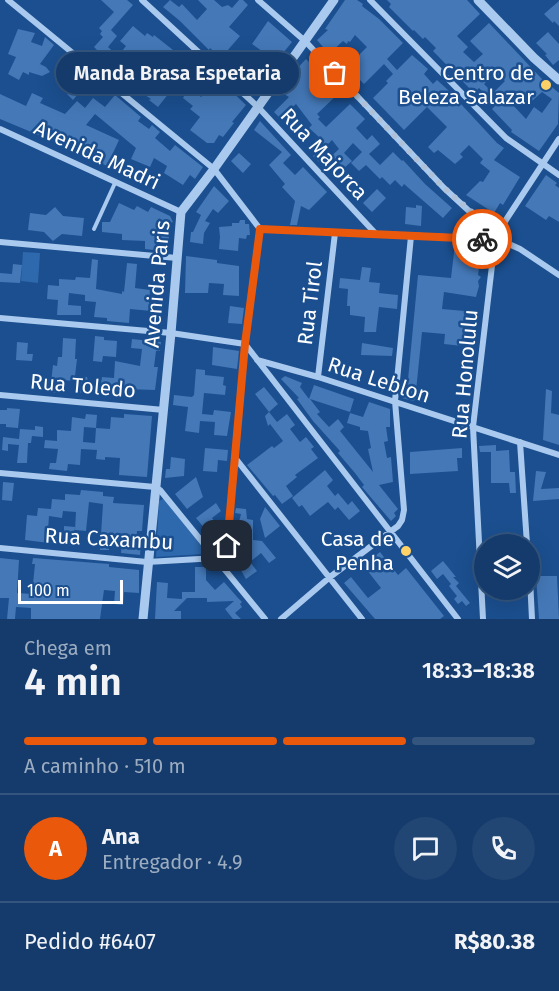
<!DOCTYPE html>
<html lang="pt">
<meta charset="utf-8">
<style>
:root{--surface:#143b6b;--page:#214673;--text:#f1f3f6;--muted:#9dadc1;--line:#33557e;--accent:#ea580c}
body{margin:0;font-family:"Fira Sans",sans-serif;background:var(--page);color:var(--text);height:100vh;display:flex;flex-direction:column;font-size:22px;white-space:nowrap}
*{box-sizing:border-box;margin:0}
p{font-size:20px;color:var(--muted)}
.icon{flex:none;width:33px;height:33px;fill:none;stroke:currentColor;stroke-width:2;stroke-linecap:round;stroke-linejoin:round}
.map{position:relative;height:619px;overflow:hidden}
.sheet{display:flex;flex-direction:column;background:var(--surface);flex:1}
.sheet>*{flex:none}
.buttons{position:absolute;left:474px;top:534px;display:grid;gap:12px}
.buttons a{display:grid;place-items:center;width:66px;height:66px;border-radius:50%;background:var(--surface);box-shadow:0 6px 24px #0002,0 0 0 2px var(--line);font-size:30px}
.scale{position:absolute;left:18px;bottom:15px;width:105px;box-sizing:border-box;padding-left:6px;border:3px solid #fff;border-top:0;font-size:16px;line-height:21px;white-space:nowrap;color:#fff;-webkit-text-stroke:4px #1b4f8f;paint-order:stroke}
.pin{position:absolute;display:grid;place-items:center;width:51px;height:51px;color:#fff;margin:-26px;border-radius:12px;box-shadow:0 3px 9px #0006}
.courier{position:absolute;display:grid;place-items:center;width:60px;height:60px;margin:-30px;border:4px solid #ea580c;border-radius:50%;background:#fff;color:#222;box-shadow:0 2px 8px #0007}
.bubble{position:absolute;height:42px;border-radius:21px;background:var(--surface);box-shadow:0 6px 24px #0002,0 0 0 2px var(--line);font-size:20px;font-weight:600;line-height:42px;text-align:center}
.headline em{font-style:normal;font-weight:600}
.headline div{display:flex;flex-direction:column-reverse}
.headline{display:flex;align-items:center;justify-content:space-between;height:102px;padding:0 24px}
h1{font-size:39px;font-weight:600;line-height:45px}
.bar{display:grid;grid-template-columns:repeat(4,1fr);gap:9px 6px;align-content:center;height:72px;padding:0 24px}
.bar i{height:8px;border-radius:4px;background:var(--line)}
.bar .on{background:var(--accent)}
.bar p{grid-column:span 4}
.line{display:flex;align-items:center;gap:15px;padding:0 24px;border-top:2px solid var(--line)}
.line div{flex:1}
.round{display:grid;place-items:center;flex:none;width:63px;height:63px;border-radius:32px;background:var(--page)}
.map>svg:first-child{display:block}
</style>
<div class="map">
<svg width="559" height="619" viewBox="0 0 559 619">
<rect width="100%" height="100%" fill="#1b4f8f"/>
<path fill="#2e69ad" d="M23,252l17,1 -2,30 -17,-2z
M163,499l4,1 37,46 1,4 -3,4 -46,3 3,-56z"/>
<path fill="#4478b7" fill-rule="evenodd" d="M101,0h26l6,5 -22,25 6,6 -9,11 10,9 8,-10 -6,-5 13,-15 12,10 2,-3 6,4 1,-2 19,15 -5,6 10,8 -14,16 9,8 -15,19 -9,-7 2,-1 -21,-14 3,-3 -11,-9 3,-3 -12,-11 -6,7 -9,-8 4,-3 -8,-8 9,-10 -3,-3 2,-3 -3,-3 15,-16z
M170,0l9,7 3,-3 15,16 10,-11 -9,-9h16l8,7 6,-2 4,3 7,-8h4l5,5 -19,22 11,9 -19,22 -11,-10 -1,2 -29,-29 -17,-14z
M345,0h12l6,4 -1,2 17,13 24,24 -16,16 10,11 15,-15 16,14 -4,5 9,10 4,-4 11,10 49,53 7,5 -10,12 26,17 -17,28 -3,-2 -6,10 -28,-18 14,-14 3,1 7,-11 -10,-8 3,-4 -14,-14 -9,9 3,3 -8,7 -17,-14 -4,3 -6,-6 19,-20 -20,-20 -23,23 -31,-32 15,-15 -2,-2 7,-7 -9,-10 -20,20 -11,-11 -3,3 -6,-6 23,-23 -12,-12 -5,7 -2,-1 -1,3 -4,-3 -14,13 -12,-14 11,-10 -3,-1z
M387,0h80l13,14 -23,22 11,11 -5,5 11,10 9,-8 -13,-13 19,-18 52,55 18,15 -1,31 -19,27 -28,-19 1,-2 -20,-21 4,-4 -17,-17 -5,5 -41,-42 3,-3 -11,-11 -2,2 -9,-9 -1,1 -24,-24 2,-3zM496,72l9,9 -12,12 -9,-9zM523,92l9,9 10,-9 10,7 -10,14 -8,-6 -8,12 -15,-16z
M559,1v25l-5,-5 -1,2 -9,-9z
M268,21l24,21 -18,22 -14,-10 2,-3 -10,-7z
M18,29l17,4 -4,9 11,4 3,-9 9,8 -14,19 6,3 4,5 -8,4 -13,-4v3l-6,-3 -4,8 -11,-6 8,-17 -8,-3z
M548,32l11,12v16l-6,5 -8,-10 2,-1 -11,-11z
M198,59l21,19 -3,3 8,8 3,-2 19,18 -14,17 2,1 -11,14 -4,-2 -5,8h-7l-17,-13 10,-13 -10,-8 3,-3 -10,-8 3,-5 -10,-9 7,-7 1,2 11,-12 -3,-3zM205,72l11,9 -15,16 -11,-9z
M306,59l33,34 -22,21 3,3 -2,2 8,8 24,-23 15,15 -9,9 11,12 5,-5 8,9 -11,10 11,11 13,-13 9,9 1,-1 22,24 27,24 -9,10 -39,-34 -2,3 -7,-7 -5,5 -8,-8 -2,2 -14,-14 -7,6 -8,-8 11,-11 -9,-9 -9,10 8,8 -8,7 -8,-9 -10,10 -13,-13 5,-5 9,9 12,-11 -7,-9 -9,9 -9,-8 5,-4 -10,-9 3,-3 -16,-21 -16,14 -6,-6 15,-15 -8,-5 12,-19z
M251,62l13,10 6,-8 5,4 -8,12 -20,-14z
M85,72l7,5 -19,23 -6,-6z
M32,93l11,5 -3,5 25,11 12,-13 8,7 8,-10 12,9 10,-12 26,22 -3,4 11,8 3,-4 8,7 -5,6 15,13 5,-6 28,22 -8,12 -5,-4 -7,10 -19,-12 3,-7 -13,-8 -4,9 -19,-8 5,-11 -41,-34 -9,11 33,15 -12,26 -59,-27 -48,-20v-25l26,12z
M260,121l31,34 -8,8 12,12 8,-8 24,25 -18,18 -8,-4 -4,19h-7l5,-24 -13,-14 3,-3 -16,-19 13,-13 -28,-22z
M239,153l12,11 -8,9 -12,-12z
M546,175l11,8 -2,2 4,3v34l-10,-6 -3,4 -21,-14z
M214,186l15,15 -11,12 -5,-4 -8,12 5,2 -6,10 -1,11 -13,-2 1,-10h2l8,-17 -5,-3z
M377,189l9,9 -14,14 -9,-9z
M119,203l15,7 3,-4 11,6 3,-5 19,9 3,6 -3,1 -2,25 -14,-1v3l-9,-1v-8l-23,-1v-6l-20,-2v-10h8z
M416,205l6,1 -1,20 -16,-2 1,-17 10,1z
M55,207l8,9 21,2 -2,18 -20,-2 -9,7 -9,-9 -16,-2 2,-17 16,2z
M240,220h5v4h4l1,11h-3l-1,4 -7,-1 -1,13 -19,-2 1,-12 -1,-10 13,-1v-3h7z
M455,244l27,3 -4,28 3,2 -3,4 1,5 -3,11 -32,-5 -2,17 34,3 -4,35 -28,-3 1,-10 -23,-2 -6,59 4,1 -1,5 -6,4 -11,-3 -1,-9 6,1 11,-115 33,3z
M186,256l31,4v3l22,3v30l-16,-1 1,-11 -15,-1 -1,10h-23z
M92,259l6,1 -2,29 26,5v-3l2,1 3,-29 10,1 -2,24 15,2 -1,13 14,1 -1,8 -32,-3 -1,14 -22,-2v-3l-13,-1 2,-15 -11,-1v-6l-16,-2 -1,12 13,1v9h-24l1,-15 -11,-1 1,-14 11,1v-7l16,1 1,-3 14,1z
M13,264l9,1 -2,18 -20,-1v-9l12,1z
M362,267l9,1 -2,14 11,1 -1,10 19,2 -1,14 -18,-2 -3,25h-12l1,-15 -15,-2v-9h-3l1,-17 -9,-1 1,-10 20,2z
M230,306l14,2 -2,16 -14,-1z
M95,336l9,1v3l13,1 -1,16 -13,-1 -1,6 -9,-1z
M63,338l13,1 -1,20h2l-2,17 12,1 1,4 -3,12 -9,-1v-11l-15,-1 -2,13 -9,-1 3,-27 4,1 1,-9h4z
M132,339l29,3 -1,9h-4l-2,16h4l-3,23 -29,-1 -1,7 -12,-2v-3l-13,-1 2,-13 12,1 1,-17 25,5 2,-17 -11,-1z
M17,342l11,1 -1,11h6l-1,7 -16,-1z
M362,343l31,5 -1,8 -31,-1z
M213,347l26,4 -2,18 -25,-4z
M196,369l9,1v5l19,2 -1,8 3,1 -1,9 -21,-2 -2,21 11,1 1,-5 17,2 -4,24 -13,-1 1,-13 -15,-1 -1,12 -14,-2 3,-24 -15,-2 1,-10 18,2 2,-2z
M285,376l17,7 -2,4 9,12 5,-14 40,14 -4,13 -40,-13 10,13 -3,2 12,13 9,-8 6,8 -4,4 33,41 -5,-23 3,-1 -3,-17 -8,-1v-3l-13,-4 3,-10 13,4 6,-15 21,7v18h-4l2,14 -4,1 3,16 4,-1 2,25 -14,3 19,24 -4,4 2,3 -5,5 -29,-34 2,-2 -9,-12 -17,-20 2,-2 -27,-30 -16,-22 2,-1 -18,-19z
M264,387l14,17 -9,8 -14,-18z
M546,389l6,2 -1,22 8,2v30l-16,-5z
M7,408l13,1 -2,19 -12,-1v-3h-6v-14h7z
M269,412l8,10 10,-8 8,11 -5,4 10,13 6,-5 8,10 -3,2 7,9 -23,17 2,2 -11,9 7,10 -11,8 -7,-9 -2,1 -26,-31 25,-19 2,2 9,-7 -13,-17 -2,2 -3,-10z
M86,414l11,1 -1,13 -12,-1 -1,15 12,1 1,-15 14,1 1,-12 13,1v-4l28,2 -5,61 -28,-2 1,-17 -15,-1v3l-9,-1 1,-9 -16,-1 -1,16 -12,-1 -1,7 -18,-2 1,-6h6l2,-14 -14,-1 1,-8 12,1v-11l14,1 1,-14 13,2z
M35,426l8,1v10l-11,-1 -1,7h-3l-1,20h-10l2,-18 -11,-1v7l-6,-1 1,-13 16,2 1,-10 15,1z
M496,445v6l13,-1 1,22h5l1,21h-6l-1,-10h-18v-31h-11l-1,-6z
M205,448l23,2 -1,11 -9,-1 -1,12 -14,-1z
M462,448v10h-5l1,13 -48,3v-22z
M171,457l14,2 -1,17 -19,2 1,-9h4z
M325,470l8,10 -6,6 8,10 3,-3 10,12 4,-4 8,10 -11,9 -11,-13 -3,3 -7,-8 -18,14 -8,-11 -3,2 -7,-9z
M536,471l10,1 -5,17 18,-1v11l-26,2z
M196,477l7,20 -16,12 -12,-15z
M3,482l11,1 -2,18 -10,-1z
M81,490l22,2v4l11,1 -1,6 31,2 -2,26h-5l-1,12 5,1 -1,11 -19,-2 1,-11 -13,-1v9h-9l3,-46 -14,-2 -3,29 -11,-1 1,-18 -13,-1 -1,7 -13,-2 -1,14 16,1v-5l11,1 -2,19 -48,-6 2,-25 10,1 1,-8 13,1 1,-10 13,1v-6l15,1z
M216,503l5,8 -9,7 10,14 -4,3 2,3 -5,3 -19,-23z
M265,507l15,19 -15,12 -5,-19z
M236,508l10,1 1,10 6,1v20l9,1 14,17 -7,5 -8,-10 -11,9 7,9 -11,8 -12,-21 7,-35 -2,-1 2,-8 -6,-1z
M380,552l18,23 8,-7 38,48 -4,3h-65l-31,-36 7,-6 17,21 13,-10 -18,-23z
M0,558l19,2 -2,33 15,1 3,-30h-3l1,-6 76,6v3l30,3v23l-15,-1 -1,13 -9,-1 1,-13 -11,-1 -4,29h-69v-11l-15,-1 -1,12h-8l2,-21h-9z
M443,561l13,16h-3l6,6 -3,3 14,17 -4,3 -4,-5 -4,3 -4,-5 3,-3 -8,-10 2,-2 -8,-10 -6,5 -6,-8z
M195,567h11v13l9,10 9,-8 14,16 4,4 -2,2 2,3 -7,6 6,6h-8l-8,-10 9,-8 -27,1v-4h-20l-13,13h7v8h-26l2,-37 11,1 -1,15 15,1v-7h13z
M536,576h21l2,43h-20z"/>
<g fill="none" stroke-linecap="round" stroke-linejoin="round">
<path stroke="#a9c9ee" stroke-width="4" d="M94,229l21,-46"/>
<path stroke="#a9c9ee" stroke-width="6" d="M8,0l206,169 46,60
M142,0l116,107 118,127
M258,0l47,41 139,147 25,23 25,18
M370,0l136,138 53,37
M0,129l181,83
M491 234a6 6 0 1 1 12 0a6 6 0 1 1-12 0Z
M260,229l233,10
M500,229l59,-90
M500,240l20,9 39,26
M0,242l177,16
M0,318l171,15 74,11 213,275
M257,360l61,17 241,78
M318,377l17,-144
M0,395l164,15
M520,442l7,102
M236,459l126,160
M0,473l155,14 5,3 105,129
M0,548l147,14 70,-4
M225,568l20,-224 15,-115
M530,579l2,40
M281,619l49,-42 68,-51 4,-6 2,-10 -9,-109 16,-165
M483,619l-10,-192 22,-187"/>
<path stroke="#a9c9ee" stroke-width="9" d="M478,0l56,58 25,22
M143,619l28,-286 10,-121 33,-43 120,-169"/>
</g>
<g fill="none" stroke-linecap="round" stroke-linejoin="round">
<path stroke="#afc1d8" stroke-width="6" stroke-dasharray="0 10.8" d="M335,73l109,115 37,32 10,12v2l-9,5"/>
<path stroke="#ea580c" stroke-width="8" d="M227,546l18,-202 15,-115 222,10"/>
</g>
<g fill="#ffd166" stroke="#1b4f8f" stroke-width="2">
<circle cx="546" cy="85" r="6"/>
<circle cx="406" cy="551" r="6"/>
</g>
<g text-anchor="middle" stroke-width="5" stroke-linejoin="round" paint-order="stroke">
<g font-size="21" fill="#fff" stroke="#1b4f8f" text-anchor="end">
<text x="534" y="80">Centro de<tspan x="534" dy="24">Beleza Salazar</tspan></text>
<text x="394" y="546">Casa de<tspan x="394" dy="24">Penha</tspan></text>
</g>
<g font-size="21" fill="#fff" stroke="#1b4f8f">
<text transform="translate(324 154) rotate(47)" y="7">Rua Majorca</text>
<text transform="translate(97 155) rotate(25)" y="7">Avenida Madri</text>
<text transform="translate(157 284) rotate(-85)" y="7">Avenida Paris</text>
<text transform="translate(310 303) rotate(-83)" y="7">Rua Tirol</text>
<text transform="translate(465 374) rotate(-85)" y="7">Rua Honolulu</text>
<text transform="translate(379 380) rotate(18)" y="7">Rua Leblon</text>
<text transform="translate(83 386) rotate(5)" y="7">Rua Toledo</text>
<text transform="translate(109 539) rotate(3)" y="7">Rua Caxambu</text>
</g>
</g>
</svg>
<div class="buttons">
<a><svg class="icon" aria-label="layers" viewBox="0 0 24 24"><path d="M12 4l9 5-9 5-9-5zM3 14l9 5 9-5"/></svg></a>
</div>
<div class="scale">100 m</div>
<div class="pin" style="left:335px;top:73px;background:#ea580c"><svg class="icon" aria-label="bag" viewBox="0 0 24 24"><path d="M5 8h14l-1 12H6zM9 8a3 3 0 0 1 6 0"/></svg></div>
<div class="pin" style="left:227px;top:546px;background:#1f2937"><svg class="icon" aria-label="home" viewBox="0 0 24 24"><path d="M3 11l9-7 9 7M6 9v11h12V9"/></svg></div>
<div class="courier" style="left:482px;top:239px"><svg class="icon" aria-label="bike" viewBox="0 0 24 24"><circle cx="6" cy="16" r="4"/><circle cx="18" cy="16" r="4"/><path d="M6 16l4-8h5l3 8M10 8l3 8H6M13 5h3"/></svg></div>
<div class="bubble" style="left:56px;top:52px;width:243px">Manda Brasa Espetaria</div>
</div>
<section class="sheet">
<div class="headline"><div><h1>4 min</h1><p>Chega em</p></div><em>18:33–18:38</em></div>
<div class="bar"><i class="on"></i><i class="on"></i><i class="on"></i><i></i><p>A caminho · 510 m</p></div>
<div class="line" style="height:108px"><b class="round" style="background:var(--accent);color:#fff">A</b><div><b>Ana</b><p>Entregador · 4.9</p></div><a class="round"><svg class="icon" aria-label="chat" viewBox="0 0 24 24"><path d="M4 5h16v11H9l-5 4z"/></svg></a><a class="round"><svg class="icon" aria-label="phone" viewBox="0 0 24 24"><path d="M5 4h4l2 5-3 2q2 4 5 5l2-3 5 2v4C11 20 4 13 5 4z"/></svg></a></div>
<div class="line" style="height:78px"><div>Pedido #6407</div><b>R$80.38</b></div>
</section>
